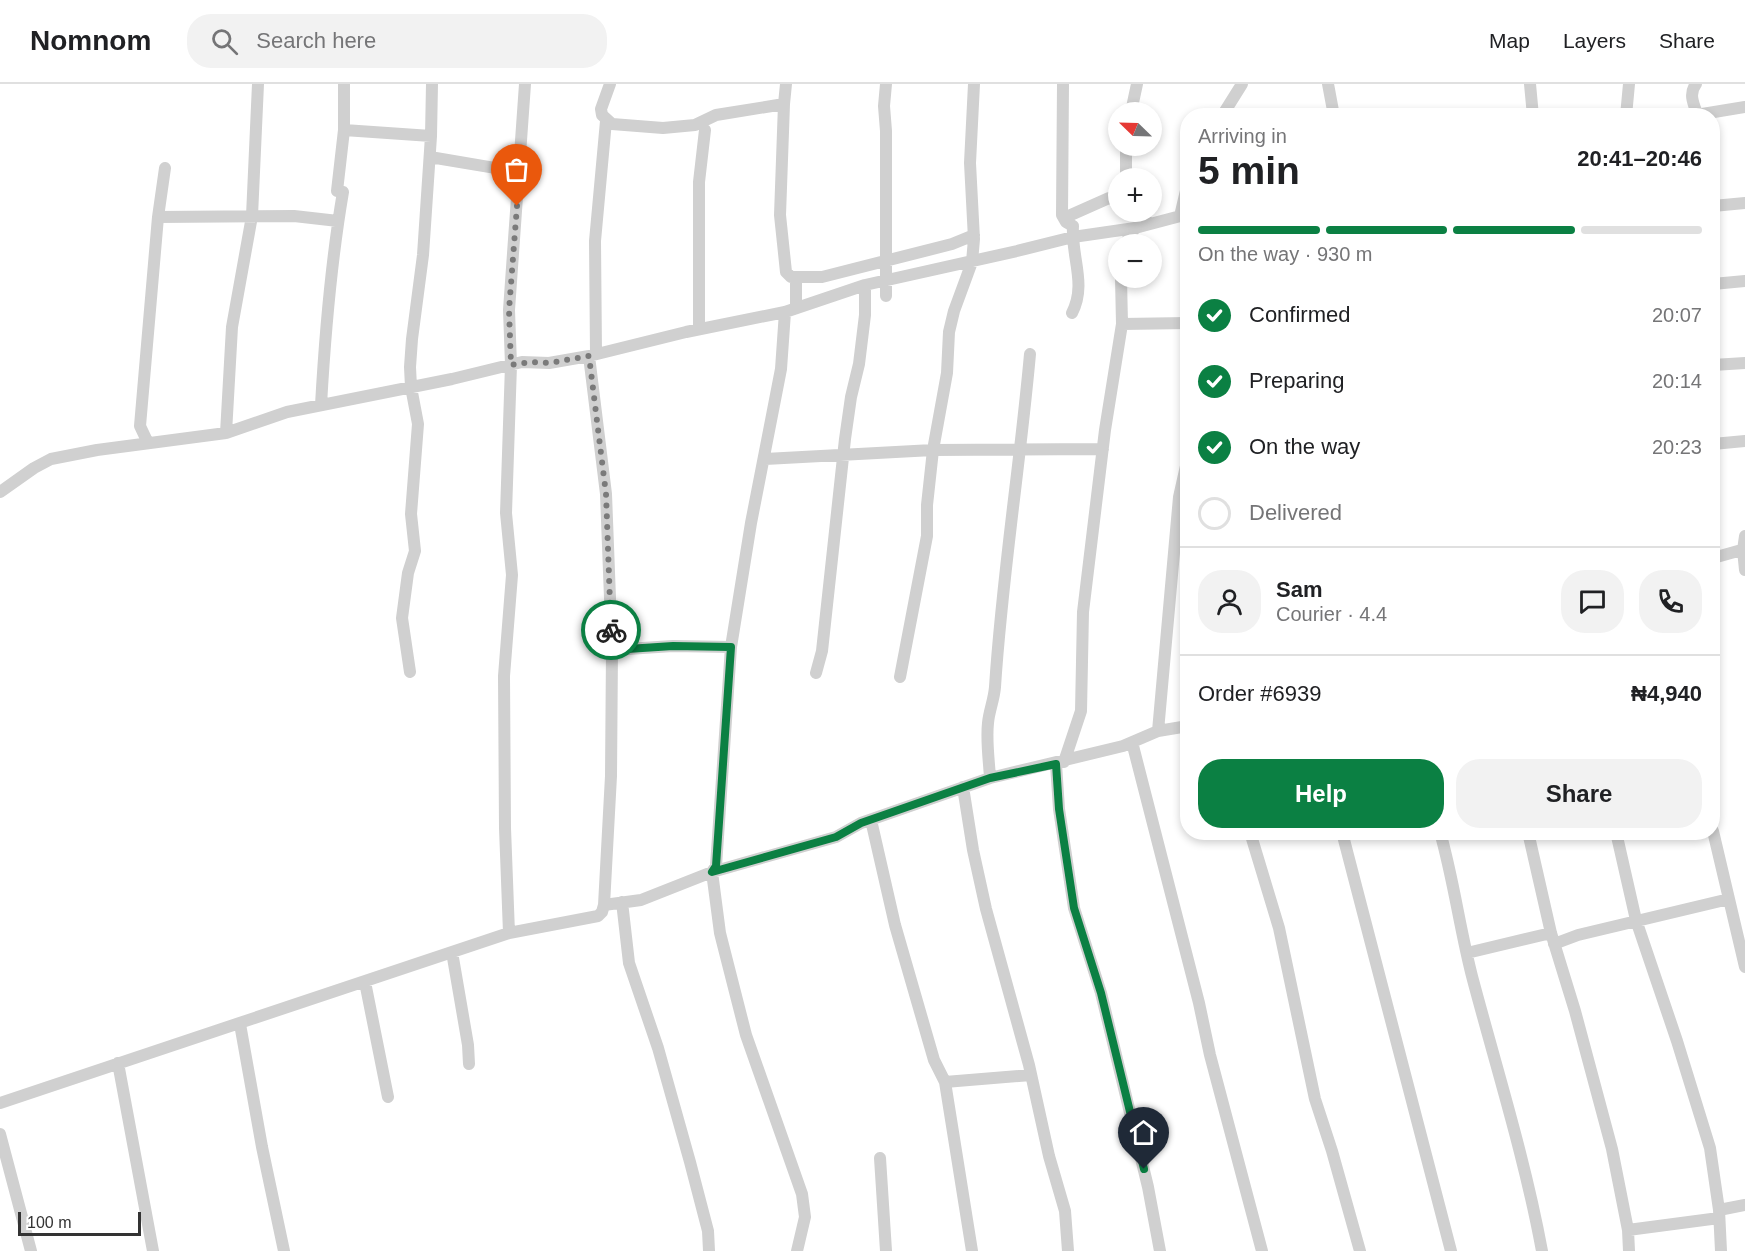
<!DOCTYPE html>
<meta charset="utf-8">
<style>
:root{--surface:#fff;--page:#f2f2f2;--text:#202124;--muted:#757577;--line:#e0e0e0;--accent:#0b8043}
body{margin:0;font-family:Helvetica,sans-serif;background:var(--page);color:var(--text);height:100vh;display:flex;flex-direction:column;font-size:22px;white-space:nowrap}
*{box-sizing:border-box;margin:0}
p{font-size:20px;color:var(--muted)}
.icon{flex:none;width:33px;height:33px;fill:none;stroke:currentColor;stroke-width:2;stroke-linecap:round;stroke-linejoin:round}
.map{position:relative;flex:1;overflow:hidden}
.panel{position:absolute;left:1180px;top:24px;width:540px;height:732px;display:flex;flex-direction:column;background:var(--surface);border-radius:24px;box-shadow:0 3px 9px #0003}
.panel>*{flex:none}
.needle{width:39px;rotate:293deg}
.controls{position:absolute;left:1108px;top:18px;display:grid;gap:12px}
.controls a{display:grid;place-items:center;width:54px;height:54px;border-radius:50%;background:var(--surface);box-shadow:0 3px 9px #0003;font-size:30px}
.scale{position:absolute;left:18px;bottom:15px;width:123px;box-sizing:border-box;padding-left:6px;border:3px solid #333;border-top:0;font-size:16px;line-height:21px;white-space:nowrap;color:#333;-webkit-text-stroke:4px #fff;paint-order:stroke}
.pin{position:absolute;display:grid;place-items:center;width:51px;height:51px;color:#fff;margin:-62px -26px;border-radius:50% 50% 50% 0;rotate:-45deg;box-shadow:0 0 6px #0007}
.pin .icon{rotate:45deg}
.courier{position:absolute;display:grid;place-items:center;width:60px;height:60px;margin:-30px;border:4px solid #0b8043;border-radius:50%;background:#fff;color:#222;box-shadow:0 2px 8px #0007}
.head em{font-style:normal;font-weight:600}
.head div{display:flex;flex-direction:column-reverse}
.head{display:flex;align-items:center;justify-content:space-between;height:102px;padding:0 18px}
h1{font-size:39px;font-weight:600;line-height:45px}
.bar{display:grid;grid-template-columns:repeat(4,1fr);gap:9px 6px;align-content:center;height:72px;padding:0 18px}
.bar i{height:8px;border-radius:4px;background:var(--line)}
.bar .on{background:var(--accent)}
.bar p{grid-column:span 4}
.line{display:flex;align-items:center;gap:15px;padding:0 18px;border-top:2px solid var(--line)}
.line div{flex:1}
.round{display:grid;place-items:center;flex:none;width:63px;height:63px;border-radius:24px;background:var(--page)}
ol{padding:0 18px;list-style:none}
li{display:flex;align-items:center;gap:18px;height:66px}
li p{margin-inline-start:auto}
li .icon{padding:6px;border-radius:50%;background:var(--accent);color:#fff;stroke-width:4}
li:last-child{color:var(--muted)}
li i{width:33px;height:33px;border:3px solid var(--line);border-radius:50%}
.button{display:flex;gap:12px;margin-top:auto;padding:12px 18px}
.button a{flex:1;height:69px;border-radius:24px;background:var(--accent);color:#fff;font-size:24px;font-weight:600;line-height:69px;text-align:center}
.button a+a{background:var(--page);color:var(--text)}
header{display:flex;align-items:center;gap:36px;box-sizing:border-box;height:84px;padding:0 30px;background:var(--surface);border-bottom:2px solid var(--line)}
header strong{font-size:28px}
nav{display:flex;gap:33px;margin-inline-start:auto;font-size:21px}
.search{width:420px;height:54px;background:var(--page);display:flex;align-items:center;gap:15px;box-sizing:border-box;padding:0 21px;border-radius:24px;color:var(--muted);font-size:22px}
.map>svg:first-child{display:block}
</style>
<header>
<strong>Nomnom</strong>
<div class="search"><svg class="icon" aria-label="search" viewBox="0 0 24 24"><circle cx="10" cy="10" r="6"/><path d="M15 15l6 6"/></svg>Search here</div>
<nav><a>Map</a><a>Layers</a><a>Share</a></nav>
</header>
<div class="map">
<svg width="1745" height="1167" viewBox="0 0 1745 1167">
<rect width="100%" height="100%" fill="#fff"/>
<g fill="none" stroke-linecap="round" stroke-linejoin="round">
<path stroke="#d0d0d0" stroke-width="12" d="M525,0l-16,226 2,55 -5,148 6,62 -8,101 1,152 4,105 89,-17 4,-4 2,-7 7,-129 1,-126 -6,-156 -17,-138 7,-3 -1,-112 11,-120
M610,0l-9,25 1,6 10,9 51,4 32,-3 21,-10 68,-11 -4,111 6,57 5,5h31l130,-33 22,-9
M886,0l-2,22 2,25v165
M1063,0l-1,131 4,7 7,4c-2,31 14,58 -1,87
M1328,0l6,32
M1530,0l3,32
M1696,0c-8,10 -2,21 2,32
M784,20l2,-20
M1131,28l6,-28
M1222,32l20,-32
M1626,32l3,-32
M1635,32h8
M1690,32l55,-9
M344,46l87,6
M1126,62v32
M430,73l89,15
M337,107l7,-61v-46
M1713,122l32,-3
M1139,128l10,12
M1180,132l8,-34
M158,133l136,-1 44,5
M1064,134l45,-20 10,2
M1125,160l10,-16
M796,195v29
M1713,200l32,-3
M785,228l-4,57 -30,154 -20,124 -15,219 -4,6 8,61 26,102 56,159 3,23 -8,34
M1122,240l66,-1
M699,245v-147l6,-52
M1713,281l32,-2
M321,321c4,-71 10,-143 22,-213
M226,349l6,-106 20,-111 6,-132
M148,359l-8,-17 18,-209 7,-49
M1713,360l32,-3
M765,375l168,-9 170,-1
M0,408l34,-24 17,-9 46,-9 129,-17 61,-21 165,-33 70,-17 27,1 40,-7 97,-24 99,-20 80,-27 152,-34 56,-14 62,-9 53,-14
M1745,452l-2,14 2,20
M1713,474l32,-9
M612,566l61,-4 58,1
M410,588l-8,-54 6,-45 7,-22 -4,-37 7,-90 -7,-37 -1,-20 2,-28 11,-84 8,-119 1,-52
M816,589l6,-22 23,-212 6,-42 8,-33 6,-49v-30
M900,593l27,-141v-31l6,-55 14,-77 2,-41 5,-21 18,-49 2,-23 -4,-76 4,-79
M1158,647l21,-234 9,-40
M1132,658l67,261 11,52 52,196
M1064,678l17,-51 2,-99 22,-182 17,-106 -1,-46
M1056,680l3,45 15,99 27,85 47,194 12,64
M990,694c-1,-18 -4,-37 -2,-55 1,-12 6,-23 7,-36 7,-111 25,-221 35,-333
M963,703l10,63 13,59 43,156 20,91 16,55 3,40
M871,736l24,105 39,135 11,22
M1713,747l32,136
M1250,748l29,96 36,171 17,52 28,100
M1342,748l109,419
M1440,748c14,49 20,99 33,148 24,90 52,179 69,271
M1528,748l23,101 24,78 37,138 16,81 1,21
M1616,748l20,88 41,121 33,107 9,62 2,41
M622,818l7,61 29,85 32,114 18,69 1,20
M604,821l37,-5 71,-28 124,-35 25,-14 129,-45 133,-32 35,-15 30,-5
M1554,860l24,-9 151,-36
M452,868l16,93 1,19
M1467,869l84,-20
M365,898l23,115
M240,940l22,123 22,104
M118,979l35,188
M0,1019l509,-170
M0,1050l31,117
M880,1074l6,93
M1719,1126l26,-5
M1628,1146l91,-12
M972,1167l-27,-169 86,-7"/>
</g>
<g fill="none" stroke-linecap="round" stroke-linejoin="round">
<path stroke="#7a7a7a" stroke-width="6" stroke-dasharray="0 10.8" d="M517,122l-8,104 2,55 19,-3 19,1 40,-7 17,138 5,136"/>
<path stroke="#0b8043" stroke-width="8" d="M611,546l1,20 61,-4 58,1 -15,219 -4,6 124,-35 25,-14 129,-45 66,-14 3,45 15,99 27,85 43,176"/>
</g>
</svg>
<div class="controls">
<a><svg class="needle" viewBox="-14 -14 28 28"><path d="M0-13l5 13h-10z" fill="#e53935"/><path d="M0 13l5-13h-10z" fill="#757577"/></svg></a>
<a>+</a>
<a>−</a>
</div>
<div class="scale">100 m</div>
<div class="pin" style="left:517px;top:122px;background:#ea580c"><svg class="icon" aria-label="bag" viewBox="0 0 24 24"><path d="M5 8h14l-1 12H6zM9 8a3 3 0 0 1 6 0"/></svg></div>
<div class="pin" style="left:1144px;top:1085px;background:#1f2937"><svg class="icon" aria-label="home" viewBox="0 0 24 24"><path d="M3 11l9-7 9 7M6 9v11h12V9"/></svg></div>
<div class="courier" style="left:611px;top:546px"><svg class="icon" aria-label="bike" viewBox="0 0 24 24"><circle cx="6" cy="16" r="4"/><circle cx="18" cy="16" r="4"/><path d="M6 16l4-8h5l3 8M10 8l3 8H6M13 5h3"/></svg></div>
<section class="panel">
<div class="head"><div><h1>5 min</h1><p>Arriving in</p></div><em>20:41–20:46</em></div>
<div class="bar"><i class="on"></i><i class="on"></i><i class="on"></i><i></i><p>On the way · 930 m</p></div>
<ol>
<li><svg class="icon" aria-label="check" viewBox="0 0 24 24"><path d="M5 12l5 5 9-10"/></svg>Confirmed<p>20:07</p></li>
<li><svg class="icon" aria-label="check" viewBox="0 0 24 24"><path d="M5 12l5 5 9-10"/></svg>Preparing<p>20:14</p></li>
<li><svg class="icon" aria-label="check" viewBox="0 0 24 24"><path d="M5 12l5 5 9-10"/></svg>On the way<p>20:23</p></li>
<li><i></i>Delivered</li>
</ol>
<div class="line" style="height:108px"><a class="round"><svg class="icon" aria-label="person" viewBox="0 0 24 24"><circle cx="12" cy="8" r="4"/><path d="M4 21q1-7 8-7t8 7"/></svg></a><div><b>Sam</b><p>Courier · 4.4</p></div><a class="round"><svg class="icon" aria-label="chat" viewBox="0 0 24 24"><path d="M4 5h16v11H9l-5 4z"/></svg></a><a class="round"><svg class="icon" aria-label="phone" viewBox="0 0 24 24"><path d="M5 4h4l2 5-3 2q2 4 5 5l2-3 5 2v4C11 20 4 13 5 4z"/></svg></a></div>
<div class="line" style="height:78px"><div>Order #6939</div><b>₦4,940</b></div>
<div class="button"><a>Help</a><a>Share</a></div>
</section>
</div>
